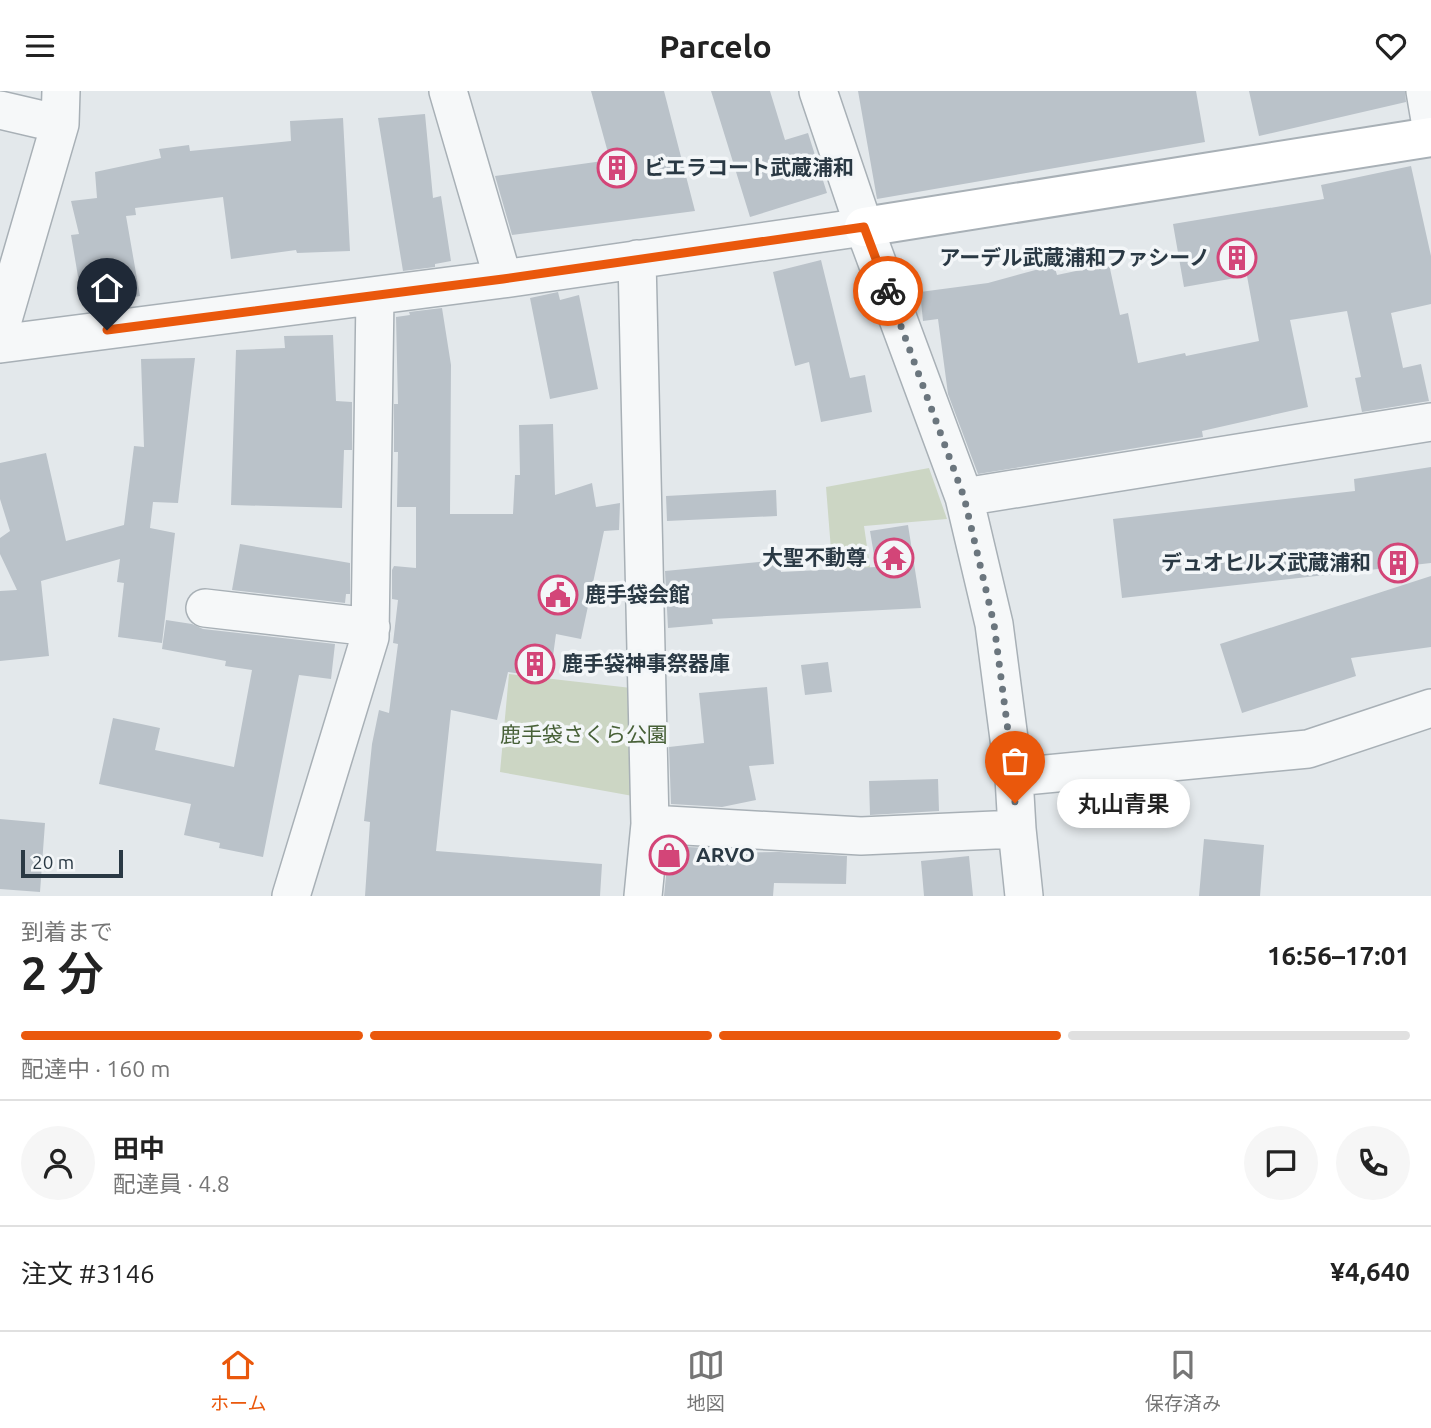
<!DOCTYPE html>
<html lang="ja">
<meta charset="utf-8">
<style>
:root{--surface:#fff;--page:#f6f6f6;--text:#222;--muted:#767676;--line:#e0e0e0;--accent:#ea580c}
body{margin:0;font-family:Ubuntu,"Noto Sans JP",sans-serif;background:var(--page);color:var(--text);height:100vh;display:flex;flex-direction:column;font-size:26px;white-space:nowrap}
*{box-sizing:border-box;margin:0}
p{font-size:23px;color:var(--muted)}
.icon{flex:none;width:38px;height:38px;fill:none;stroke:currentColor;stroke-width:2;stroke-linecap:round;stroke-linejoin:round}
.map{position:relative;height:805px;overflow:hidden}
.panel{display:flex;flex-direction:column;background:var(--surface);flex:1}
.panel>*{flex:none}
.scale{position:absolute;left:21px;bottom:18px;width:102px;box-sizing:border-box;padding-left:7px;border:4px solid #2a3944;border-top:0;font-size:19px;line-height:24px;white-space:nowrap;color:#2a3944;-webkit-text-stroke:5px #f3f6f8;paint-order:stroke}
.pin{position:absolute;display:grid;place-items:center;width:60px;height:60px;color:#fff;margin:-72px -30px;border-radius:50% 50% 50% 0;rotate:-45deg;box-shadow:0 0 7px #0007}
.pin .icon{rotate:45deg}
.courier{position:absolute;display:grid;place-items:center;width:70px;height:70px;margin:-35px;border:5px solid #ea580c;border-radius:50%;background:#fff;color:#222;box-shadow:0 2px 9px #0007}
.bubble{position:absolute;height:49px;border-radius:24px;background:var(--surface);box-shadow:0 4px 10px #0003;font-size:23px;font-weight:600;line-height:49px;text-align:center}
.headline em{font-style:normal;font-weight:600}
.headline div{display:flex;flex-direction:column-reverse}
.headline{display:flex;align-items:center;justify-content:space-between;height:119px;padding:0 21px}
h1{font-size:46px;font-weight:600;line-height:52px}
.bar{display:grid;grid-template-columns:repeat(4,1fr);gap:10px 7px;align-content:center;height:84px;padding:0 21px}
.bar i{height:9px;border-radius:5px;background:var(--line)}
.bar .selected{background:var(--accent)}
.bar p{grid-column:span 4}
.line{display:flex;align-items:center;gap:18px;padding:0 21px;border-top:2px solid var(--line)}
.line div{flex:1}
.round{display:grid;place-items:center;flex:none;width:74px;height:74px;border-radius:37px;background:var(--page)}
header{display:flex;justify-content:space-between;align-items:center;height:91px;padding:0 21px;background:var(--surface);font-size:32px;font-weight:600}
.dock{display:flex;justify-content:space-around;align-items:center;height:98px;border-top:2px solid var(--line);background:var(--surface);font-size:19px;color:var(--muted)}
.dock a{display:grid;justify-items:center;gap:4px}
.dock .selected{color:var(--accent)}
.map>svg:first-child{display:block}
</style>
<header><svg class="icon" aria-label="menu" viewBox="0 0 24 24"><path d="M4 6h16M4 12h16M4 18h16"/></svg>Parcelo<svg class="icon" aria-label="heart" viewBox="0 0 24 24"><path d="M12 20l-8-8c-3-5 5-10 8-4 3-6 11-1 8 4z"/></svg></header>
<div class="map">
<svg width="1431" height="805" viewBox="0 0 1431 805">
<rect width="100%" height="100%" fill="#e3e8eb"/>
<path fill="#ccd6c4" d="M929,377l18,51 -83,7 10,69 -39,5 -9,-113z
M509,583l131,15 4,109 -144,-26z"/>
<path fill="#bac2c9" d="M591,0h73l31,120 -183,24 -17,-59 115,-16z
M711,0h59l15,49 23,-7 19,60 -77,24z
M858,0h338l9,51 -328,57z
M1249,0h156l1,11 -147,34z
M425,23l8,84 8,-2 10,65 -16,3v3l-32,4 -25,-153z
M343,27l7,133 -53,2 -1,-3 -65,9 -8,-62 -88,11 1,7 -10,1 14,80 -57,10 -12,-71 8,-1 -8,-33 26,-3 -2,-26 66,-14 -2,-9 30,-4 1,6 101,-10 -1,-20z
M1411,75l20,90v48l-40,9 12,55 18,-4 8,37 -67,11 -7,-34 6,-1 -14,-66 -57,9 18,87 -106,24 1,6 -225,37 -30,-80 -10,-75 -15,2 -3,-29 68,-9 66,-18 3,10 52,-11 11,51 8,-2 10,50 47,-10 1,3 73,-15 -12,-65 -63,11 -11,-63 151,-25 -3,-14z
M821,169l29,118 15,-3 7,37 -51,10 -12,-60 -14,4 -22,-94z
M558,201l2,8 19,-5 19,94 -48,10 -20,-101z
M442,217l9,57 -1,149h63l2,-39h5l-1,-50 34,-1 2,71 37,-12 4,24 24,-4 -1,27 -15,1 -23,108 -25,-5 -6,44 -42,-6 -11,48 -46,-10 -15,141 166,13 -2,32h-235l5,-74 -6,-1 8,-77 7,-34 10,3 9,-69 -5,-1 5,-43 -6,-1v-29l2,-4 22,2v-61h-19l1,-55h-4v-48h4l-2,-87 14,-2 -1,-3z
M333,244l3,66 16,1v48h-8l-2,58 -111,-3 5,-155 49,-2 -1,-12z
M195,267l-17,145 -25,-1 -3,26 25,5 -13,110 -44,-6 6,-54 -7,-1 3,-23 -79,22 8,75 -49,5v-70l17,-1 -17,-36v-16l10,-7 -10,-32v-36l46,-10 20,88 58,-16 10,-79 10,1 -3,-88z
M1431,376v96l-309,35 -9,-79 242,-28 -1,-12z
M776,399l1,26 -110,5 -1,-25z
M908,434l13,83 -209,11 1,5 -45,4 -3,-57 115,-11 1,12 95,-5 -6,-36z
M240,453l110,19v31h-4l-1,9 -113,-13z
M1431,485v71l-80,11 5,18 -114,37 -22,-69z
M166,529l26,4 11,5 132,15 -4,35 -32,-4 -36,182 -44,-9 1,-5 -36,-8 7,-31 -92,-20 14,-66 47,10 -5,22 79,17 18,-97 -27,-4 1,-5 -64,-12z
M828,571l4,30 -27,3 -4,-30z
M767,596l7,77 -25,2 7,34 -34,7 -51,-3 -2,-57 35,-4 -5,-50z
M938,688l1,32 -69,4 -1,-34z
M0,728l45,4 -5,69 -40,-3z
M1204,748l60,6 -4,51h-61z
M669,755l57,3v4l53,-1 68,4 -1,28 -72,-1 -1,13h-109z
M969,765l4,40h-49l-3,-35z"/>
<g fill="none" stroke-linecap="round" stroke-linejoin="round">
<defs>
<path id="street" d="M448,0l55,188
M818,0l46,136 100,270 30,127 20,153 3,52 7,67
M1425,0l6,35
M0,19l60,14
M637,168l13,565 -7,72
M0,239l60,-206 1,-33
M0,253l503,-65 361,-52
M964,406l467,-75
M205,517l166,19
M1014,686l294,-28 123,-41
M650,733l211,12 156,-7
M291,805l79,-259 5,-341"/>
<path id="secondary" d="M864,136l567,-90"/>
</defs>
<use href="#street" stroke="#a8b0b6" stroke-width="40"/>
<use href="#secondary" stroke="#a8b0b6" stroke-width="42"/>
<use href="#street" stroke="#f6f8f9" stroke-width="37"/>
<use href="#secondary" stroke="#fff" stroke-width="38"/>
</g>
<g fill="none" stroke-linecap="round" stroke-linejoin="round">
<path stroke="#6b767e" stroke-width="7" stroke-dasharray="0 12.6" d="M888,200l76,206 30,127 20,153 1,26"/>
<path stroke="#ea580c" stroke-width="9" d="M107,239l396,-51 361,-52 24,64"/>
</g>
<defs>
<symbol id="building-ring" viewBox="-11 -11 22 22"><circle r="9.5" fill="#f3f6f8" stroke="#d34578" stroke-width="1.5"/><path d="M-4-6H4V6H1V3H-1V6H-4ZM-2.5-4.3h1.7v1.8h-1.7ZM.8-4.3h1.7v1.8H.8ZM-2.5-1h1.7V.8h-1.7ZM.8-1h1.7V.8H.8Z" fill="#d34578"/></symbol>
<symbol id="temple-ring" viewBox="-11 -11 22 22"><circle r="9.5" fill="#f3f6f8" stroke="#d34578" stroke-width="1.5"/><path d="M0-6L5-2H3V0L6.5 2.5H4V6H1.5V3h-3V6H-4V2.5H-6.5L-3 0V-2H-5Z" fill="#d34578"/></symbol>
<symbol id="civic-ring" viewBox="-11 -11 22 22"><circle r="9.5" fill="#f3f6f8" stroke="#d34578" stroke-width="1.5"/><path d="M-.6-6.5H3V-4.5H.6V-3L4-1V1h2V6H-6V1h2V-1L-.6-3ZM-1.2 2.5V6h2.4V2.5Z" fill="#d34578"/></symbol>
<symbol id="shop-ring" viewBox="-11 -11 22 22"><circle r="9.5" fill="#f3f6f8" stroke="#d34578" stroke-width="1.5"/><path d="M-5-2.5h2.3a2.7 3.5 0 0 1 5.4 0H5L5.5 6h-11ZM-1.5-2.5h3a1.5 2.3 0 0 0-3 0Z" fill="#d34578"/></symbol>
</defs>
<g fill-rule="evenodd">
<use href="#building-ring" x="595" y="55" width="44" height="44"/>
<use href="#building-ring" x="1215" y="145" width="44" height="44"/>
<use href="#temple-ring" x="872" y="445" width="44" height="44"/>
<use href="#building-ring" x="1376" y="450" width="44" height="44"/>
<use href="#civic-ring" x="536" y="482" width="44" height="44"/>
<use href="#building-ring" x="513" y="551" width="44" height="44"/>
<use href="#shop-ring" x="647" y="742" width="44" height="44"/>
</g>
<g text-anchor="middle" stroke-width="7" stroke-linejoin="round" paint-order="stroke">
<g font-size="21" font-weight="bold" fill="#2a3944" stroke="#f3f6f8" text-anchor="start">
<text x="644" y="84">ビエラコート武蔵浦和</text>
<text x="1210" y="174" text-anchor="end">アーデル武蔵浦和ファシーノ</text>
<text x="867" y="474" text-anchor="end">大聖不動尊</text>
<text x="1371" y="479" text-anchor="end">デュオヒルズ武蔵浦和</text>
<text x="585" y="511">鹿手袋会館</text>
<text x="562" y="580">鹿手袋神事祭器庫</text>
<text x="696" y="771">ARVO</text>
</g>
<g font-size="21" fill="#476037" stroke="#f3f6f8">
<text x="584" y="651">鹿手袋さくら公園</text>
</g>
</g>
</svg>
<div class="scale">20 m</div>
<div class="pin" style="left:1015px;top:712px;background:#ea580c"><svg class="icon" aria-label="bag" viewBox="0 0 24 24"><path d="M5 8h14l-1 12H6zM9 8a3 3 0 0 1 6 0"/></svg></div>
<div class="pin" style="left:107px;top:239px;background:#1f2937"><svg class="icon" aria-label="home" viewBox="0 0 24 24"><path d="M3 11l9-7 9 7M6 9v11h12V9"/></svg></div>
<div class="courier" style="left:888px;top:200px"><svg class="icon" aria-label="bike" viewBox="0 0 24 24"><circle cx="6" cy="16" r="4"/><circle cx="18" cy="16" r="4"/><path d="M6 16l4-8h5l3 8M10 8l3 8H6M13 5h3"/></svg></div>
<div class="bubble" style="left:1057px;top:688px;width:133px">丸山青果</div>
</div>
<section class="panel">
<div class="headline"><div><h1>2 分</h1><p>到着まで</p></div><em>16:56–17:01</em></div>
<div class="bar"><i class="selected"></i><i class="selected"></i><i class="selected"></i><i></i><p>配達中 · 160 m</p></div>
<div class="line" style="height:126px"><a class="round"><svg class="icon" aria-label="person" viewBox="0 0 24 24"><circle cx="12" cy="8" r="4"/><path d="M4 21q1-7 8-7t8 7"/></svg></a><div><b>田中</b><p>配達員 · 4.8</p></div><a class="round"><svg class="icon" aria-label="chat" viewBox="0 0 24 24"><path d="M4 5h16v11H9l-5 4z"/></svg></a><a class="round"><svg class="icon" aria-label="phone" viewBox="0 0 24 24"><path d="M5 4h4l2 5-3 2q2 4 5 5l2-3 5 2v4C11 20 4 13 5 4z"/></svg></a></div>
<div class="line" style="height:91px"><div>注文 #3146</div><b>¥4,640</b></div>
</section>
<nav class="dock">
<a class="selected"><svg class="icon" aria-label="home" viewBox="0 0 24 24"><path d="M3 11l9-7 9 7M6 9v11h12V9"/></svg>ホーム</a>
<a><svg class="icon" aria-label="map" viewBox="0 0 24 24"><path d="M3 6l6-2 6 2 6-2v14l-6 2-6-2-6 2zM9 4v14M15 6v14"/></svg>地図</a>
<a><svg class="icon" aria-label="saved" viewBox="0 0 24 24"><path d="M7 4h10v16l-5-4-5 4z"/></svg>保存済み</a>
</nav>
